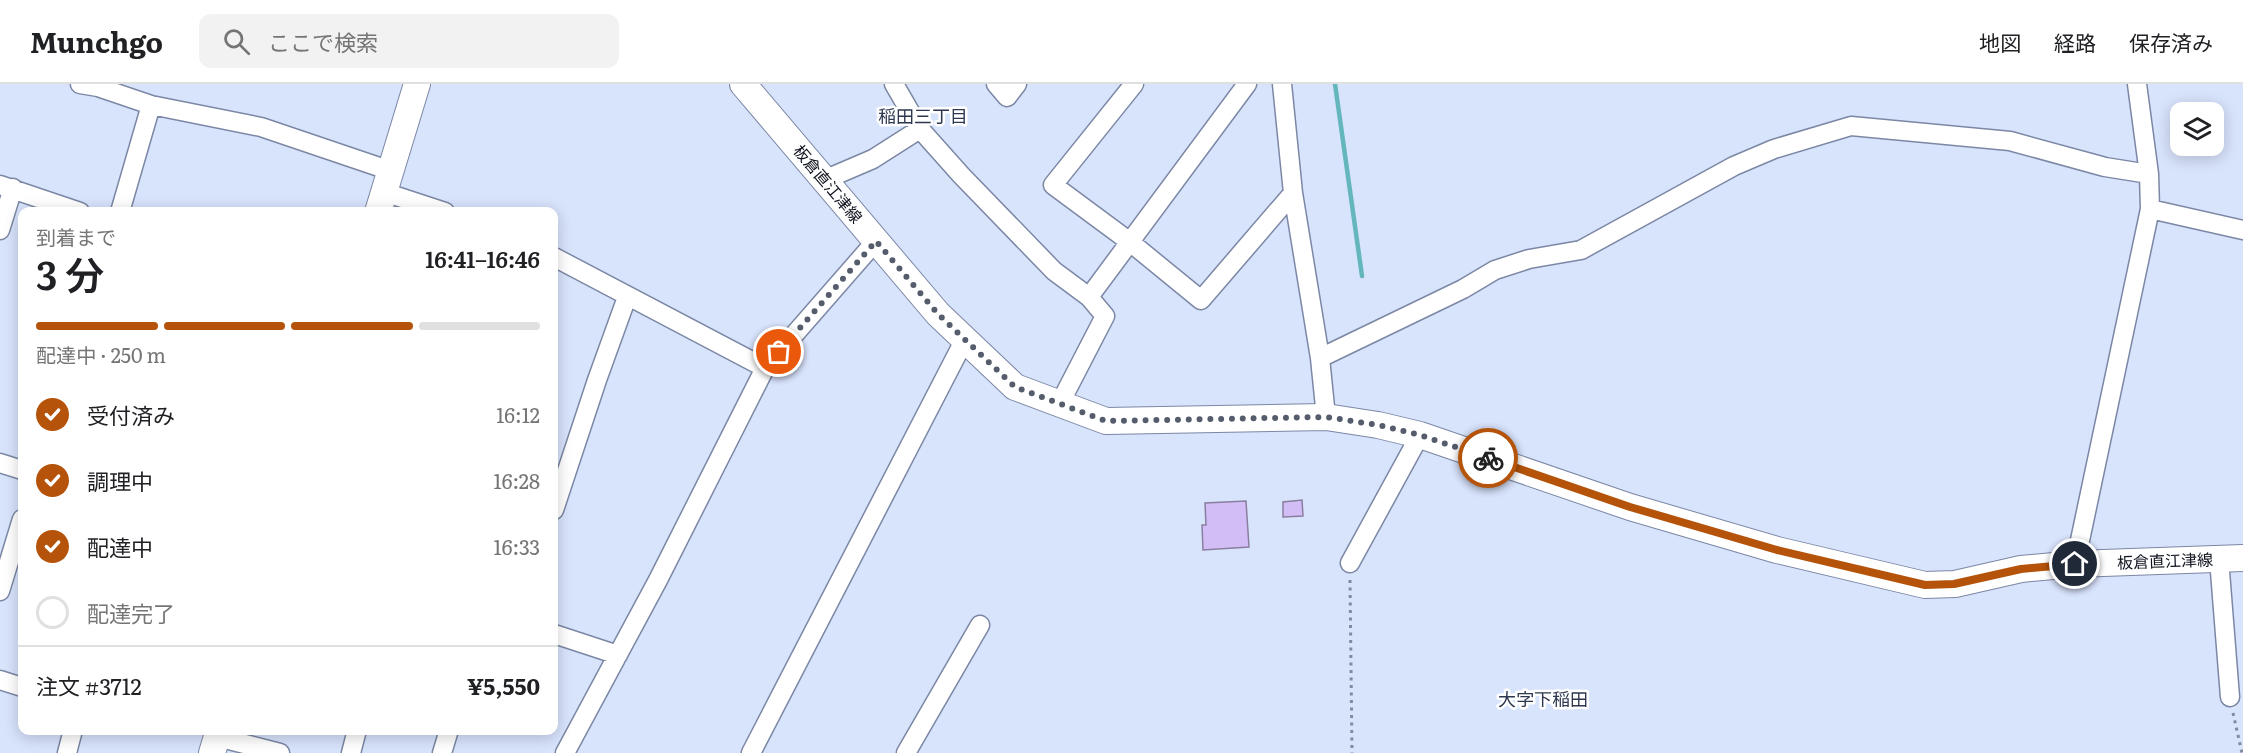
<!DOCTYPE html>
<html lang="ja">
<meta charset="utf-8">
<style>
:root{--surface:#fff;--page:#f2f2f2;--text:#202124;--muted:#757577;--line:#e0e0e0;--accent:#b45309}
body{margin:0;font-family:Literata,"Noto Sans JP",serif;background:var(--page);color:var(--text);height:100vh;display:flex;flex-direction:column;font-size:22px;white-space:nowrap}
*{box-sizing:border-box;margin:0}
p{font-size:20px;color:var(--muted)}
.icon{flex:none;width:33px;height:33px;fill:none;stroke:currentColor;stroke-width:2;stroke-linecap:round;stroke-linejoin:round}
.map{position:relative;flex:1;overflow:hidden}
.side{position:absolute;left:18px;top:123px;width:540px;height:528px;display:flex;flex-direction:column;background:var(--surface);border-radius:12px;box-shadow:0 3px 15px #0003}
.side>*{flex:none}
.buttons{position:absolute;left:2170px;top:18px;display:grid;gap:12px}
.buttons a{display:grid;place-items:center;width:54px;height:54px;border-radius:12px;background:var(--surface);box-shadow:0 3px 15px #0003;font-size:30px}
.pin{position:absolute;display:grid;place-items:center;width:51px;height:51px;color:#fff;margin:-26px;border:3px solid #fff;border-radius:50%;box-shadow:0 2px 6px #0007}
.courier{position:absolute;display:grid;place-items:center;width:60px;height:60px;margin:-30px;border:4px solid #b45309;border-radius:50%;background:#fff;color:#222;box-shadow:0 2px 8px #0007}
.headline em{font-style:normal;font-weight:600}
.headline div{display:flex;flex-direction:column-reverse}
.headline{display:flex;align-items:center;justify-content:space-between;height:102px;padding:0 18px}
h1{font-size:39px;font-weight:600;line-height:45px}
.bar{display:grid;grid-template-columns:repeat(4,1fr);gap:9px 6px;align-content:center;height:72px;padding:0 18px}
.bar i{height:8px;border-radius:4px;background:var(--line)}
.bar .current{background:var(--accent)}
.bar p{grid-column:span 4}
.line{display:flex;align-items:center;gap:15px;padding:0 18px;border-top:2px solid var(--line)}
.line div{flex:1}
ol{padding:0 18px;list-style:none}
li{display:flex;align-items:center;gap:18px;height:66px}
li p{margin-inline-start:auto}
li .icon{padding:6px;border-radius:50%;background:var(--accent);color:#fff;stroke-width:4}
li:last-child{color:var(--muted)}
li i{width:33px;height:33px;border:3px solid var(--line);border-radius:50%}
header{display:flex;align-items:center;gap:36px;box-sizing:border-box;height:84px;padding:0 30px;background:var(--surface);border-bottom:2px solid var(--line)}
header strong{font-size:28px}
nav{display:flex;gap:33px;margin-inline-start:auto;font-size:21px}
.search{width:420px;height:54px;background:var(--page);display:flex;align-items:center;gap:15px;box-sizing:border-box;padding:0 21px;border-radius:12px;color:var(--muted);font-size:22px}
.map>svg:first-child{display:block}
</style>
<header>
<strong>Munchgo</strong>
<div class="search"><svg class="icon" aria-label="search" viewBox="0 0 24 24"><circle cx="10" cy="10" r="6"/><path d="M15 15l6 6"/></svg>ここで検索</div>
<nav><a>地図</a><a>経路</a><a>保存済み</a></nav>
</header>
<div class="map">
<svg width="2243" height="669" viewBox="0 0 2243 669">
<rect width="100%" height="100%" fill="#d8e3fc"/>
<g fill="none" stroke-linecap="round" stroke-linejoin="round">
<path stroke="#63b7bc" stroke-width="4.5" d="M1335,0l27,192"/>
</g>
<path fill="#d2bdf7" stroke="#8a7f9e" stroke-width="1.5" d="M1302,416l1,16 -20,1v-15z
M1246,417l3,46 -46,3 -1,-25h4l-1,-22z"/>
<g fill="none" stroke-linecap="round" stroke-linejoin="round">
<defs>
<path id="street" d="M80,0l18,3 53,18 110,22 130,44
M894,0l26,45 41,46 93,96 35,26 16,19 -46,89
M996,0l11,13 10,-13
M1134,0l-81,101 77,57 71,58 92,-107
M1282,0l11,109 27,165 6,59
M824,96l49,-21 47,-30
M0,101l80,27
M384,108l61,20
M2150,125l93,21
M120,128l31,-107
M0,146l13,-42
M554,173l211,111
M1089,213l158,-213
M1320,274l143,-69 32,-19 34,-11 52,-9 153,-84 40,-17 77,-23 159,15 95,26 44,7
M0,379l22,7
M554,426l43,-130 30,-83
M2219,475l11,138
M1350,479l70,-128
M2075,480l75,-355 -1,-35 -12,-90
M0,507l22,-72
M554,550l64,21
M0,596l22,7
M217,653l63,16
M67,669l6,-23
M351,669l6,-23
M442,669l7,-23
M565,669l93,-173 107,-212 111,-127
M751,669l214,-414
M906,669l74,-128"/>
<path id="secondary" d="M743,0l195,230 77,73 91,34 220,-4 52,8 42,10 210,72 147,43 148,35 30,-1 66,-15 54,-5 168,-6
M378,128l39,-128
M212,669l7,-23"/>
</defs>
<use href="#street" stroke="#7b87a4" stroke-width="21"/>
<use href="#secondary" stroke="#7b87a4" stroke-width="28"/>
<path stroke="#828a9d" stroke-width="3" stroke-dasharray="3 4.5" stroke-linecap="butt" d="M1350,496l2,173
M2233,629l9,40"/>
<use href="#street" stroke="#fff" stroke-width="18"/>
<use href="#secondary" stroke="#fff" stroke-width="26"/>
</g>
<g fill="none" stroke-linecap="round" stroke-linejoin="round">
<path stroke="#555c6c" stroke-width="6" stroke-dasharray="0 10.8" d="M779,268l97,-111 62,73 77,73 91,34 220,-4 52,8 42,10 68,23"/>
<path stroke="#b45309" stroke-width="8" d="M1488,374l142,49 147,43 148,35 29,-1 67,-15 54,-5"/>
</g>
<g text-anchor="middle" stroke-width="5" stroke-linejoin="round" paint-order="stroke">
<g font-size="16" fill="#0f131e" stroke="#fff">
<text transform="translate(828 100) rotate(50)" y="6">板倉直江津線</text>
<text transform="translate(2165 477) rotate(-2)" y="6">板倉直江津線</text>
</g>
<g font-size="18" fill="#2d3750" stroke="#fff">
<text x="923" y="39">稲田三丁目</text>
<text x="1543" y="622">大字下稲田</text>
</g>
</g>
</svg>
<div class="buttons">
<a><svg class="icon" aria-label="layers" viewBox="0 0 24 24"><path d="M12 4l9 5-9 5-9-5zM3 14l9 5 9-5"/></svg></a>
</div>
<div class="pin" style="left:779px;top:268px;background:#ea580c"><svg class="icon" aria-label="bag" viewBox="0 0 24 24"><path d="M5 8h14l-1 12H6zM9 8a3 3 0 0 1 6 0"/></svg></div>
<div class="pin" style="left:2075px;top:480px;background:#1f2937"><svg class="icon" aria-label="home" viewBox="0 0 24 24"><path d="M3 11l9-7 9 7M6 9v11h12V9"/></svg></div>
<div class="courier" style="left:1488px;top:374px"><svg class="icon" aria-label="bike" viewBox="0 0 24 24"><circle cx="6" cy="16" r="4"/><circle cx="18" cy="16" r="4"/><path d="M6 16l4-8h5l3 8M10 8l3 8H6M13 5h3"/></svg></div>
<section class="side">
<div class="headline"><div><h1>3 分</h1><p>到着まで</p></div><em>16:41–16:46</em></div>
<div class="bar"><i class="current"></i><i class="current"></i><i class="current"></i><i></i><p>配達中 · 250 m</p></div>
<ol>
<li><svg class="icon" aria-label="check" viewBox="0 0 24 24"><path d="M5 12l5 5 9-10"/></svg>受付済み<p>16:12</p></li>
<li><svg class="icon" aria-label="check" viewBox="0 0 24 24"><path d="M5 12l5 5 9-10"/></svg>調理中<p>16:28</p></li>
<li><svg class="icon" aria-label="check" viewBox="0 0 24 24"><path d="M5 12l5 5 9-10"/></svg>配達中<p>16:33</p></li>
<li><i></i>配達完了</li>
</ol>
<div class="line" style="height:78px"><div>注文 #3712</div><b>¥5,550</b></div>
</section>
</div>
